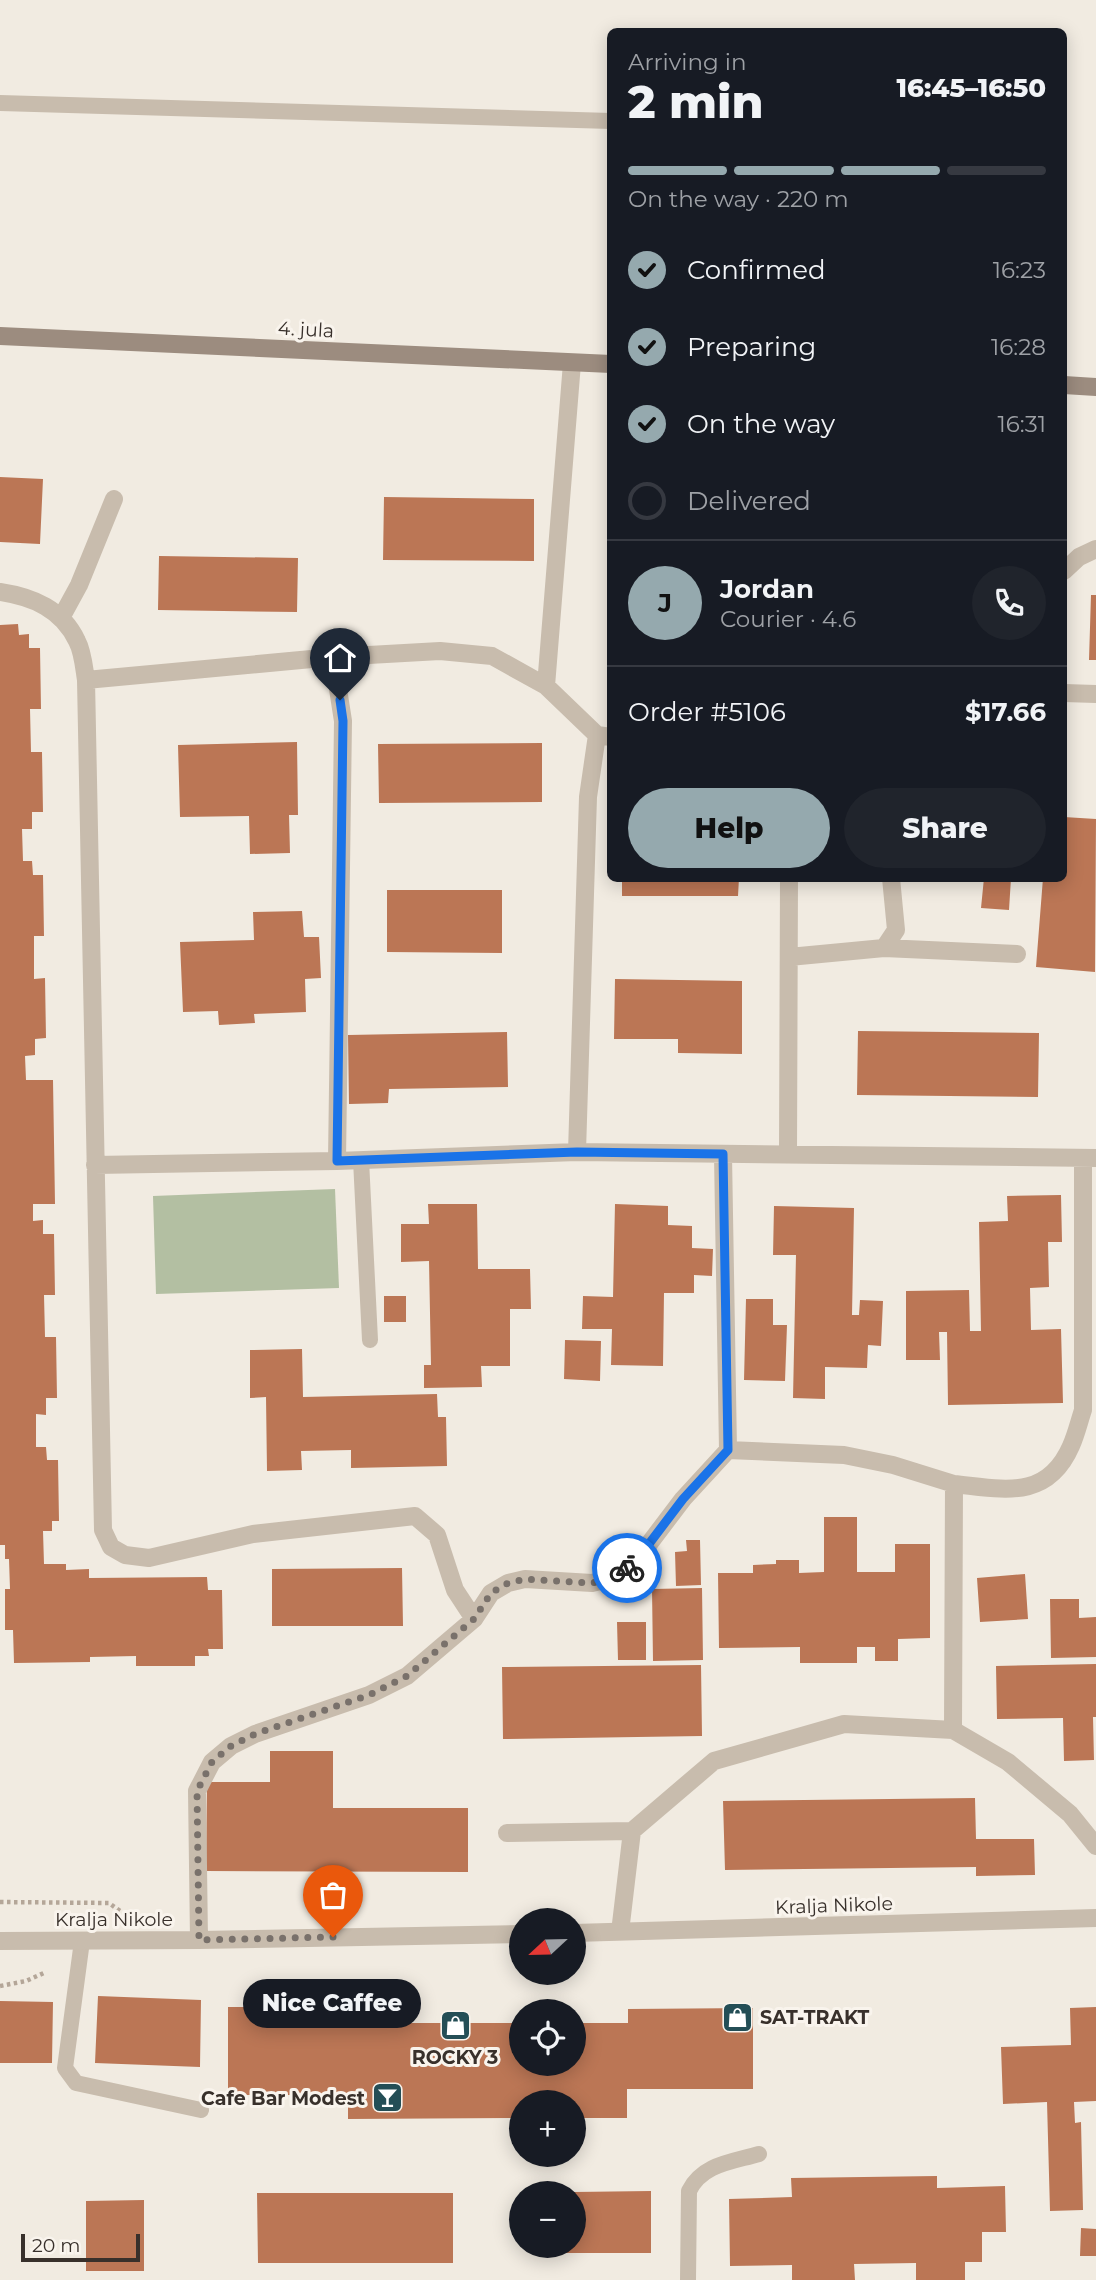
<!DOCTYPE html>
<meta charset="utf-8">
<style>
:root{--surface:#171b24;--page:#20242c;--text:#f1f3f6;--muted:#9ea1a6;--line:#363941;--accent:#95a9ae}
body{margin:0;font-family:Montserrat,sans-serif;background:var(--page);color:var(--text);height:100vh;display:flex;flex-direction:column;font-size:26px;white-space:nowrap}
*{box-sizing:border-box;margin:0}
p{font-size:23px;color:var(--muted)}
.icon{flex:none;width:38px;height:38px;fill:none;stroke:currentColor;stroke-width:2;stroke-linecap:round;stroke-linejoin:round}
.map{position:relative;flex:1;overflow:hidden}
.side{position:absolute;left:607px;top:28px;width:460px;height:854px;display:flex;flex-direction:column;background:var(--surface);border-radius:10px;box-shadow:0 4px 18px #0003}
.side>*{flex:none}
.needle{width:46px;rotate:248deg}
.controls{position:absolute;left:509px;top:1908px;display:grid;gap:14px}
.controls a{display:grid;place-items:center;width:77px;height:77px;border-radius:50%;background:var(--surface);box-shadow:0 4px 18px #0003;font-size:35px}
.scale{position:absolute;left:21px;bottom:18px;width:119px;box-sizing:border-box;padding-left:7px;border:4px solid #38302b;border-top:0;font-size:19px;line-height:24px;white-space:nowrap;color:#38302b;-webkit-text-stroke:5px #f9f4ed;paint-order:stroke}
.pin{position:absolute;display:grid;place-items:center;width:60px;height:60px;color:#fff;margin:-72px -30px;border-radius:50% 50% 50% 0;rotate:-45deg;box-shadow:0 0 7px #0007}
.pin .icon{rotate:45deg}
.courier{position:absolute;display:grid;place-items:center;width:70px;height:70px;margin:-35px;border:5px solid #1a73e8;border-radius:50%;background:#fff;color:#222;box-shadow:0 2px 9px #0007}
.bubble{position:absolute;height:49px;border-radius:24px;background:var(--surface);box-shadow:0 4px 18px #0003;font-size:23px;font-weight:800;line-height:49px;text-align:center}
.summary em{font-style:normal;font-weight:800}
.summary div{display:flex;flex-direction:column-reverse}
.summary{display:flex;align-items:center;justify-content:space-between;height:119px;padding:0 21px}
h1{font-size:46px;font-weight:800;line-height:52px}
.bar{display:grid;grid-template-columns:repeat(4,1fr);gap:10px 7px;align-content:center;height:84px;padding:0 21px}
.bar i{height:9px;border-radius:5px;background:var(--line)}
.bar .selected{background:var(--accent)}
.bar p{grid-column:span 4}
.line{display:flex;align-items:center;gap:18px;padding:0 21px;border-top:2px solid var(--line)}
.line div{flex:1}
.round{display:grid;place-items:center;flex:none;width:74px;height:74px;border-radius:37px;background:var(--page)}
ol{padding:0 21px;list-style:none}
li{display:flex;align-items:center;gap:21px;height:77px}
li p{margin-inline-start:auto}
li .icon{padding:7px;border-radius:50%;background:var(--accent);color:#111;stroke-width:4}
li:last-child{color:var(--muted)}
li i{width:38px;height:38px;border:4px solid var(--line);border-radius:50%}
.primary-button{display:flex;gap:14px;margin-top:auto;padding:14px 21px}
.primary-button a{flex:1;height:80px;border-radius:42px;background:var(--accent);color:#111;font-size:28px;font-weight:800;line-height:80px;text-align:center}
.primary-button a+a{background:var(--page);color:var(--text)}
.map>svg:first-child{display:block}
</style>
<div class="map">
<svg width="1096" height="2280" viewBox="0 0 1096 2280">
<rect width="100%" height="100%" fill="#f1ebe1"/>
<path fill="#b3bfa2" d="M335,1189l4,99 -183,6 -3,-98z"/>
<path fill="#bb7655" d="M0,477l43,2 -3,65 -40,-2z
M384,497l150,2v62l-151,-1z
M159,556l139,2 -1,54 -139,-2z
M1091,595h5v65h-7z
M18,624l1,11 10,-1v14h11l1,61h-11l1,43h11l1,60h-11v17h-10l1,32h9l1,14h10l1,61h-10v43l11,-1 1,60 -11,1v16l-10,1 1,24h27l2,124h-22v17l10,-1v14h11l1,61h-11l1,42h11l1,61h-11v17l-10,-1v33h10l1,13h11l1,61h-7v10h-9l1,33h22v6l23,-1v9l118,-1 1,13h14l1,59h-15l1,7h-14v10h-59v-10l-46,1v5l-76,1 -1,-33h-8v-41h5l-1,-30h-4v-14h-5v-920z
M297,742l1,73h-9l1,38 -40,1 -1,-38 -69,1 -2,-72z
M542,743v59l-163,1 -1,-59z
M1064,817l32,2 -1,153 -59,-5 7,-89h21z
M622,878h117l-1,18h-116z
M984,878h27l-2,32 -28,-2z
M387,890h115v63l-115,-1z
M302,911l2,26h15l2,41 -16,1 1,33 -52,2 1,9 -36,2 -1,-14 -35,1 -3,-70 74,-2 -1,-28z
M615,979l127,2v73l-64,-1v-14h-64z
M858,1031l181,2 -1,64 -181,-2z
M507,1032l1,55 -119,2 -1,14 -39,1 -1,-69z
M1061,1195l1,47h-14l1,45 -19,1 1,42 30,-1 2,74 -115,2 -1,-73h-8l1,28h-34v-69l63,-1 1,41h11l-2,-109 29,-1 -1,-25z
M428,1204h49l1,65h52l1,40h-21v57h-29l1,21 -58,1v-23h7l-2,-104 -28,1v-38h28z
M615,1204l53,2v19l24,1v22l21,1 -1,27 -18,-1v18h-30l-1,73 -52,-1 1,-36h-30l1,-33 30,1z
M774,1206l80,2 -2,107h7l1,-15 23,1 -2,45 -13,-1 -1,23 -42,-1v32l-32,-1 3,-143h-23z
M384,1296h22v26h-22z
M746,1299h27v26h14l-2,56 -41,-1z
M565,1340l36,1 -1,40 -36,-2z
M302,1349l1,48 134,-3 1,23h8l1,49 -96,2v-18l-50,1 1,19 -35,1 -1,-74 -16,1v-48z
M824,1517h33v55h38v-28h35v94l-32,1v22h-23v-14h-18v16h-57v-16l-81,1 -1,-75h35v-8l23,-1v-4h23v13l25,-1z
M686,1540h14l1,45 -25,1 -1,-34 12,-1z
M402,1568l1,58h-131v-57z
M1025,1574l3,45 -48,3 -3,-44z
M702,1588l1,72 -50,1 -1,-72z
M1050,1599h29v19l17,-1v40l-45,1z
M617,1622h29v38h-28z
M1096,1664v53h-3l1,43 -30,1 -1,-43 -66,1 -1,-53z
M701,1665l1,71 -199,3 -1,-72z
M270,1751h63v57h135v64l-262,-1 1,-89h63z
M975,1798l1,41h58l1,36 -59,1v-9l-251,3 -2,-69z
M98,1996l103,4 -1,67 -105,-4z
M0,2001l53,1 -1,61h-52z
M228,2007h117v16h177v40h52v-40h54v-14l125,-1v81h-126v29h-53v-16h-52v16l-174,1v-24h-120z
M1096,2007v94l-22,1 1,21 6,-1 2,88 -33,1 -3,-109 -44,2 -2,-57 70,-2 -1,-37z
M937,2176v12l68,-2 1,46h-24v30h-17v18h-49v-17l-62,1 1,16h-63v-15l-62,1 -1,-67 63,-2 -1,-19z
M651,2191v62h-121v-8h44v-53z
M257,2193h196v70h-195z
M144,2200v71h-58v-70z
M1081,2228l15,1v27h-16z"/>
<g fill="none" stroke-linecap="round" stroke-linejoin="round">
<path stroke="#b4a698" stroke-width="4.5" stroke-dasharray="3.5 3.5" stroke-linecap="butt" d="M0,1902l109,1 11,8
M0,1986l26,-5 20,-9"/>
<path stroke="#c8bcad" stroke-width="16" d="M0,103l611,18
M361,1160l9,180
M82,1941l-17,127 11,15 125,27
M688,2280l1,-89c13,-27 43,-29 70,-37"/>
<path stroke="#c8bcad" stroke-width="18" d="M1064,571l15,-14 17,-8
M0,592c33,5 62,17 77,49 6,11 7,27 9,39l17,850 8,17 14,8 24,3 104,-24 162,-18 22,19 18,55 19,29
M61,618l18,-33 35,-86
M333,657l10,64 -6,440
M86,680l247,-23 107,-6 52,5 54,30 51,49 14,2
M546,686l26,-323
M1064,693l32,1
M884,948l133,6
M789,957l95,-9 12,-18 -5,-52
M577,1152l11,-355 9,-62
M788,1154l1,-276
M95,1165l242,-4 240,-9 519,6
M728,1450l116,5 49,10 61,19 -1,246
M954,1484c49,5 93,17 117,-38 5,-11 8,-24 12,-36v-251
M507,1833l125,-2
M620,1932l12,-101 82,-70 130,-37 109,6 55,32 62,52 26,32
M574,1933l522,-15
M199,1940l-2,-149 15,-29 19,-16 24,-12 114,-39 38,-19 67,-57 17,-26 17,-10 17,-4 67,4 20,-5 24,-17 47,-62 45,-49 -5,-295
M0,1941l199,-1 323,-6"/>
<path stroke="#9c8c7f" stroke-width="18" d="M0,336l611,28
M1064,385l32,2"/>
</g>
<g fill="none" stroke-linecap="round" stroke-linejoin="round">
<path stroke="#79716b" stroke-width="7" stroke-dasharray="0 12.6" d="M333,1937l-134,3 -2,-149 15,-29 19,-16 24,-12 114,-39 38,-19 67,-57 17,-26 17,-10 17,-4 67,4 20,-5 15,-10"/>
<path stroke="#1a73e8" stroke-width="9" d="M340,700l3,21 -6,440 240,-9 146,2 5,296 -45,49 -47,62 -9,7"/>
</g>
<defs>
<symbol id="shop-square" viewBox="-11 -11 22 22"><rect x="-9" y="-9" width="18" height="18" rx="4" fill="#244e56" stroke="#f9f4ed"/><path d="M-5-2.5h2.3a2.7 3.5 0 0 1 5.4 0H5L5.5 6h-11ZM-1.5-2.5h3a1.5 2.3 0 0 0-3 0Z" fill="#fff"/></symbol>
<symbol id="bar-square" viewBox="-11 -11 22 22"><rect x="-9" y="-9" width="18" height="18" rx="4" fill="#244e56" stroke="#f9f4ed"/><path d="M-6-5H6L.8 .8V4.5H3.5V6h-7V4.5H-.8V.8Z" fill="#fff"/></symbol>
</defs>
<g fill-rule="evenodd">
<use href="#shop-square" x="720" y="2000" width="35" height="35"/>
<use href="#shop-square" x="438" y="2008" width="35" height="35"/>
<use href="#bar-square" x="370" y="2080" width="35" height="35"/>
</g>
<g text-anchor="middle" stroke-width="6" stroke-linejoin="round" paint-order="stroke">
<g font-size="19" fill="#38302b" stroke="#f9f4ed">
<text transform="translate(306 329) rotate(3)" y="7">4. jula</text>
<text transform="translate(834 1905) rotate(-2)" y="7">Kralja Nikole</text>
<text x="114" y="1926">Kralja Nikole</text>
</g>
<g font-size="19" font-weight="bold" fill="#38302b" stroke="#f9f4ed" text-anchor="start">
<text x="760" y="2024">SAT-TRAKT</text>
<text x="455" y="2064" text-anchor="middle">ROCKY 3</text>
<text x="365" y="2105" text-anchor="end">Cafe Bar Modest</text>
</g>
</g>
</svg>
<div class="controls">
<a><svg class="needle" viewBox="-14 -14 28 28"><path d="M0-13l5 13h-10z" fill="#e53935"/><path d="M0 13l5-13h-10z" fill="#9ea1a6"/></svg></a>
<a><svg class="icon" aria-label="locate" viewBox="0 0 24 24"><circle cx="12" cy="12" r="6"/><path d="M12 2v4M12 18v4M2 12h4M18 12h4"/></svg></a>
<a>+</a>
<a>−</a>
</div>
<div class="scale">20 m</div>
<div class="pin" style="left:333px;top:1937px;background:#ea580c"><svg class="icon" aria-label="bag" viewBox="0 0 24 24"><path d="M5 8h14l-1 12H6zM9 8a3 3 0 0 1 6 0"/></svg></div>
<div class="pin" style="left:340px;top:700px;background:#1f2937"><svg class="icon" aria-label="home" viewBox="0 0 24 24"><path d="M3 11l9-7 9 7M6 9v11h12V9"/></svg></div>
<div class="courier" style="left:627px;top:1568px"><svg class="icon" aria-label="bike" viewBox="0 0 24 24"><circle cx="6" cy="16" r="4"/><circle cx="18" cy="16" r="4"/><path d="M6 16l4-8h5l3 8M10 8l3 8H6M13 5h3"/></svg></div>
<div class="bubble" style="left:243px;top:1979px;width:178px">Nice Caffee</div>
<section class="side">
<div class="summary"><div><h1>2 min</h1><p>Arriving in</p></div><em>16:45–16:50</em></div>
<div class="bar"><i class="selected"></i><i class="selected"></i><i class="selected"></i><i></i><p>On the way · 220 m</p></div>
<ol>
<li><svg class="icon" aria-label="check" viewBox="0 0 24 24"><path d="M5 12l5 5 9-10"/></svg>Confirmed<p>16:23</p></li>
<li><svg class="icon" aria-label="check" viewBox="0 0 24 24"><path d="M5 12l5 5 9-10"/></svg>Preparing<p>16:28</p></li>
<li><svg class="icon" aria-label="check" viewBox="0 0 24 24"><path d="M5 12l5 5 9-10"/></svg>On the way<p>16:31</p></li>
<li><i></i>Delivered</li>
</ol>
<div class="line" style="height:126px"><b class="round" style="background:var(--accent);color:#111">J</b><div><b>Jordan</b><p>Courier · 4.6</p></div><a class="round"><svg class="icon" aria-label="phone" viewBox="0 0 24 24"><path d="M5 4h4l2 5-3 2q2 4 5 5l2-3 5 2v4C11 20 4 13 5 4z"/></svg></a></div>
<div class="line" style="height:91px"><div>Order #5106</div><b>$17.66</b></div>
<div class="primary-button"><a>Help</a><a>Share</a></div>
</section>
</div>
